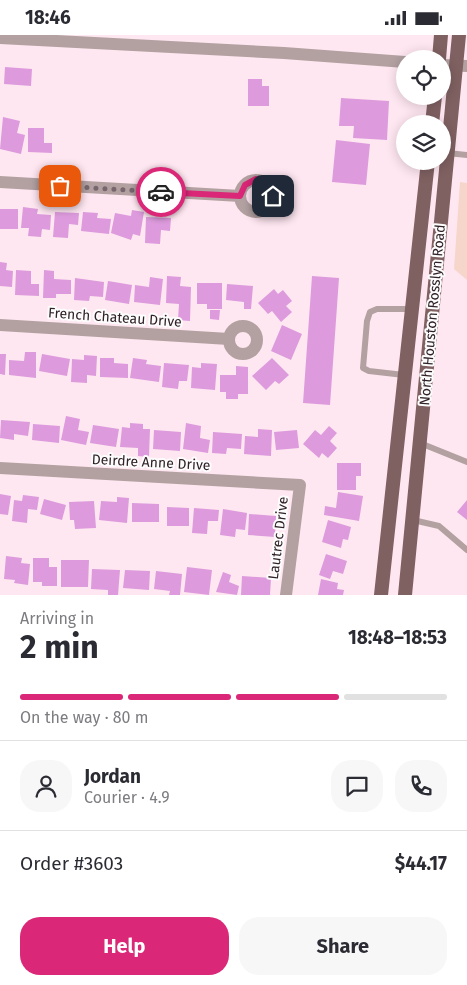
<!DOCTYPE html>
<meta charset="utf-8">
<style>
:root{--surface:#fff;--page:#f7f7f7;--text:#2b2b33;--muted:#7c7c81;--line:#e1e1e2;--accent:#db2777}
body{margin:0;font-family:"Fira Sans",sans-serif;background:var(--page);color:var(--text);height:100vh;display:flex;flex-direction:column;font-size:19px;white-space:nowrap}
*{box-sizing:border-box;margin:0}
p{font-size:16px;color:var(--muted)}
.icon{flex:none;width:28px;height:28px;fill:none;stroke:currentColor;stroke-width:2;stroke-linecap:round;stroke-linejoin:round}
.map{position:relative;height:560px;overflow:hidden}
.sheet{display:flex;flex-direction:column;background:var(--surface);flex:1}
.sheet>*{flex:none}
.controls{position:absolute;left:396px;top:15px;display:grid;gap:10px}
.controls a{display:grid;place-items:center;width:55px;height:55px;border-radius:50%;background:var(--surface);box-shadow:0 2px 12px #0003;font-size:25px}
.pin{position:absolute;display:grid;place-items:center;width:42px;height:42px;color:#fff;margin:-21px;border-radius:10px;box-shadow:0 2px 8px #0006}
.courier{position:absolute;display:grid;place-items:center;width:50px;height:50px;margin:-25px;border:4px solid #db2777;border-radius:50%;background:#fff;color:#222;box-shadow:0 1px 6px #0007}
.overview em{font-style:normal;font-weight:700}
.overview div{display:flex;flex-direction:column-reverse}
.overview{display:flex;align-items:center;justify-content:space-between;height:85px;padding:0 20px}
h1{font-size:32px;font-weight:700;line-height:38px}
.bar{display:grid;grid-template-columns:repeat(4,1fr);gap:8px 5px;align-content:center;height:60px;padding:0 20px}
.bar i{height:6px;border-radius:4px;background:var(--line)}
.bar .selected{background:var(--accent)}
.bar p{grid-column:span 4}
.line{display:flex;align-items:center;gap:12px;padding:0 20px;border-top:1px solid var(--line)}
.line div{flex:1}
.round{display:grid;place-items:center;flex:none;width:52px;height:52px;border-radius:20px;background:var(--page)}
.button{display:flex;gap:10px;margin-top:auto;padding:10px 20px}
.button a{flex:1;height:58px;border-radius:20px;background:var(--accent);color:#fff;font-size:20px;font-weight:700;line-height:58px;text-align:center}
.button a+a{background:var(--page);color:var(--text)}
.status{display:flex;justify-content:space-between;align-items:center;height:35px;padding:0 25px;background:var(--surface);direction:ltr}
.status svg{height:14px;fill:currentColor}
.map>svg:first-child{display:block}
</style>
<div class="status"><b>18:46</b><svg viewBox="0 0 49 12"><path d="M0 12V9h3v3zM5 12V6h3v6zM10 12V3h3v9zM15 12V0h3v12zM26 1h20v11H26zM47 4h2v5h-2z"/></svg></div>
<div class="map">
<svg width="467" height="560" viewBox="0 0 467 560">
<rect width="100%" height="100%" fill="#ffe7f1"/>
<path fill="#f6d6ca" d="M460,147l7,1v97l-13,-11z"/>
<path fill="#dd9bdd" d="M5,32l27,2 -1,17 -27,-2z
M248,44h14v7h7v20h-21z
M341,63l48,3 -2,39 -34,-2 1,-12h-15z
M3,82l17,4 -3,12 8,2 -4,19 -21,-5z
M28,93h16v15h8v10l-24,-1z
M336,105l34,4 -4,41 -34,-3z
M23,172l15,2 -1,5 14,1 -1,15 -8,-1 -1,8 -13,-1 1,-8h-8z
M0,174h18v20h-18z
M132,175l12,2 -4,24 -7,-2 -2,6 -20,-7 4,-20 16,3z
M55,177l24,1 -1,12 -9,-1 -1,14 -15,-1z
M83,177l15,1 -1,5 14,1 -2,15 -28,-3z
M146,182l25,1 -1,13 -9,-1 -1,14 -15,-1z
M0,227l7,1 -1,7 7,1 -1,16 -12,-1z
M16,235l15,1v13h8v12l-24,-1z
M44,235l10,1v8l17,1v14h-15v4h-13z
M167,241l14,1 -1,9 11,1 -1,34 -12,-1 1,-16 -13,-1z
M312,241l27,2 -9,127 -27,-2z
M150,242l13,2 -3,26 -26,-3 1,-17 14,2z
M75,243l29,4 -1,15 -13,-1 -1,5 -15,-1z
M108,246l24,4 -3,19 -24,-4z
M197,248h25v26h-15v-5h-10z
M227,249l26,2 -2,23h-7v-7l-18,-2z
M274,254l4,5 5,-4 9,11 -6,5 6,6 -11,10 -9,-11 -4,3 -10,-11z
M210,275h10l-1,10 -9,-1z
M282,290l20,9 -11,26 -20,-9z
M25,317h11v26l-27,-3v-15l15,1z
M0,319h6l-1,21 -5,-1z
M42,319l28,5 -3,17 -28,-5z
M84,320l13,1 -1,20 -9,-1v8l-16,-1 1,-23 12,1z
M100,323h14v5l14,1v14l-28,-1z
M133,323l14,2 -1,4 15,2 -2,16 -29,-4z
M272,323l17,17 -10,9 -4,-3 -9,9 -14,-14z
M164,328l25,2 -2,16h-8l-1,8 -16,-2z
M201,328l16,1 -2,26 -24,-2 1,-21 9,1z
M236,331l12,1v27h-10v5h-12v-7h-6v-17h16z
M66,381l14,3 -2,11 11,2 -3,13 -25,-5z
M1,385l29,2 -2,14 -14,-2v6l-14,-2z
M130,388l13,1v5h7l-1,28 -11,-1v-8l-18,-1 2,-20 8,1z
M186,388l15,3 -1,12 10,2 -2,13 -25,-4z
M33,389l27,2 -1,17 -27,-3z
M93,390l26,4 -3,18 -26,-4z
M329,391l8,7 -7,8 7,7 -9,10 -6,-5 -3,5 -16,-14 12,-14 6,5z
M258,394l14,1 -1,26 -27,-2 1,-18 13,1z
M154,395l27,2 -1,19 -27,-2z
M297,395l2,18 -23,2 -2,-18z
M213,397l29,2 -1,15 -14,-1 -1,6 -14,-1z
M337,428h24v13h-5v14h-19z
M338,457l25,4 -4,25 -35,-6 1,-9 11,2z
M0,459l11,2 -3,19 -8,-1z
M23,460l16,2 -2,13 -9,-1 -1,14 -15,-2 2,-21 8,1z
M117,462l12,1 -2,25 -28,-3 2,-19 16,1z
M44,464l22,6 -4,15 -22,-6z
M467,465v20l-10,-8z
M94,466l2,27 -21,1 -1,-9h-4l-1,-18z
M132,468l27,1v18h-27z
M167,472l22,1v18h-22z
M194,473l25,2 -1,11h-10l-1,13 -15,-1z
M223,474l24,4 -2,17 -9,-1 -1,8 -15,-2z
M249,479l27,2 -1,21 -27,-2z
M328,485l23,7 -3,13 -5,-1 -2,9 -19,-6z
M326,519l21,7 -4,13 -10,-3 -3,8 -11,-4z
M6,521l16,2 -1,5 9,1 -2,21 -14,-2 1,-3 -11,-1z
M33,523h16v9h8v19h-15v-4h-9z
M61,525h28l-1,27h-27z
M187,532l25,3 -3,25 -25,-3z
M92,534l28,1 -2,25h-10v-5l-17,-1z
M125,535l25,1 -1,19 -26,-2z
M156,536l26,3 -2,21h-11l1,-4 -16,-2z
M223,537l8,3 -2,7 10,4 -2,9 -21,-3z
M242,541l29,2 -1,17h-29z
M321,544l17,4 -1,6 7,1 -1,5h-25z"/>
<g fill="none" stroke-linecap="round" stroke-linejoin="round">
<path stroke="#b3a1a2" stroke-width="6" d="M447,118l20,2
M404,340l-35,-4 -6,-3 4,-47 3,-9 7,-3h35
M420,408l47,19
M413,485l26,6 28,24"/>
<path stroke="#b3a1a2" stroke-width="12" d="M0,3l284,15 121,9
M442,30l25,1
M240 161a16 16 0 1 1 32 0a16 16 0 1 1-32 0Z
M0,147l240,14
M0,290l229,14
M229 305a14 14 0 1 1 28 0a14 14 0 1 1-28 0Z
M0,433l300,17 -14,110"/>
<path stroke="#806162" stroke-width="14" d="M439,24l2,-24
M432,89l3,-28
M381,560l47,-434
M405,560l54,-560"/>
</g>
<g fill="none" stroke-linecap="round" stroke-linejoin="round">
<path stroke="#78666e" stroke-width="5" stroke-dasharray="0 9" d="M60,151l101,6"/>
<path stroke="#db2777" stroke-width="6" d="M161,157l79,4 5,-11 11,-6 12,5 5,12"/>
</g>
<g text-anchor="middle" stroke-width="4" stroke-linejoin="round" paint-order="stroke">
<g font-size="14" fill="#2f2127" stroke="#fcfcfc">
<text transform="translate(432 280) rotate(-85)" y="5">North Houston Rosslyn Road</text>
<text transform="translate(115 282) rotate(4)" y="5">French Chateau Drive</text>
<text transform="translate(151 427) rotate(3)" y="5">Deirdre Anne Drive</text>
<text transform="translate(278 503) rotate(-83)" y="5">Lautrec Drive</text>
</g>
</g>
</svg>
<div class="controls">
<a><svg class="icon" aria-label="locate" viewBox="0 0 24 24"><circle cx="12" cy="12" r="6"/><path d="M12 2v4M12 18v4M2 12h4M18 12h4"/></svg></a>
<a><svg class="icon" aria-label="layers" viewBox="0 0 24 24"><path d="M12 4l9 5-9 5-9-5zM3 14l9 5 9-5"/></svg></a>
</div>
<div class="pin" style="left:60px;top:151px;background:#ea580c"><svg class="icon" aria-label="bag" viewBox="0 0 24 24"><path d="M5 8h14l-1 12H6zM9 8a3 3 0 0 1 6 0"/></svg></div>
<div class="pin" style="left:273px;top:161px;background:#1f2937"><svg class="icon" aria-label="home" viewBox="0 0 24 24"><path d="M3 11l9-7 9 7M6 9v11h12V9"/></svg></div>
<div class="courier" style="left:161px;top:157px"><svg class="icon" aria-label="car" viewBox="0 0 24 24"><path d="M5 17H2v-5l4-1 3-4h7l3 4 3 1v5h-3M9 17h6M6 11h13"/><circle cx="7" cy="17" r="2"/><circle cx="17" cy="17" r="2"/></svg></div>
</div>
<section class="sheet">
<div class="overview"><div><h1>2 min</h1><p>Arriving in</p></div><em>18:48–18:53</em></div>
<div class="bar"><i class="selected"></i><i class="selected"></i><i class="selected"></i><i></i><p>On the way · 80 m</p></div>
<div class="line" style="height:90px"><a class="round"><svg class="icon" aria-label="person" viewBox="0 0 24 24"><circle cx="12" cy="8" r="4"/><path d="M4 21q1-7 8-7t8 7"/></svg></a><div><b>Jordan</b><p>Courier · 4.9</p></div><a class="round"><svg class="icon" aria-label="chat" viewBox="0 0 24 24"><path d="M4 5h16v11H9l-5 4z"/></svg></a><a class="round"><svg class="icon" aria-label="phone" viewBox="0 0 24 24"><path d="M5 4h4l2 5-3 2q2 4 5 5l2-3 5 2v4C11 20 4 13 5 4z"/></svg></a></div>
<div class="line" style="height:65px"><div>Order #3603</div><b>$44.17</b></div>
<div class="button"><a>Help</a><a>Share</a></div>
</section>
